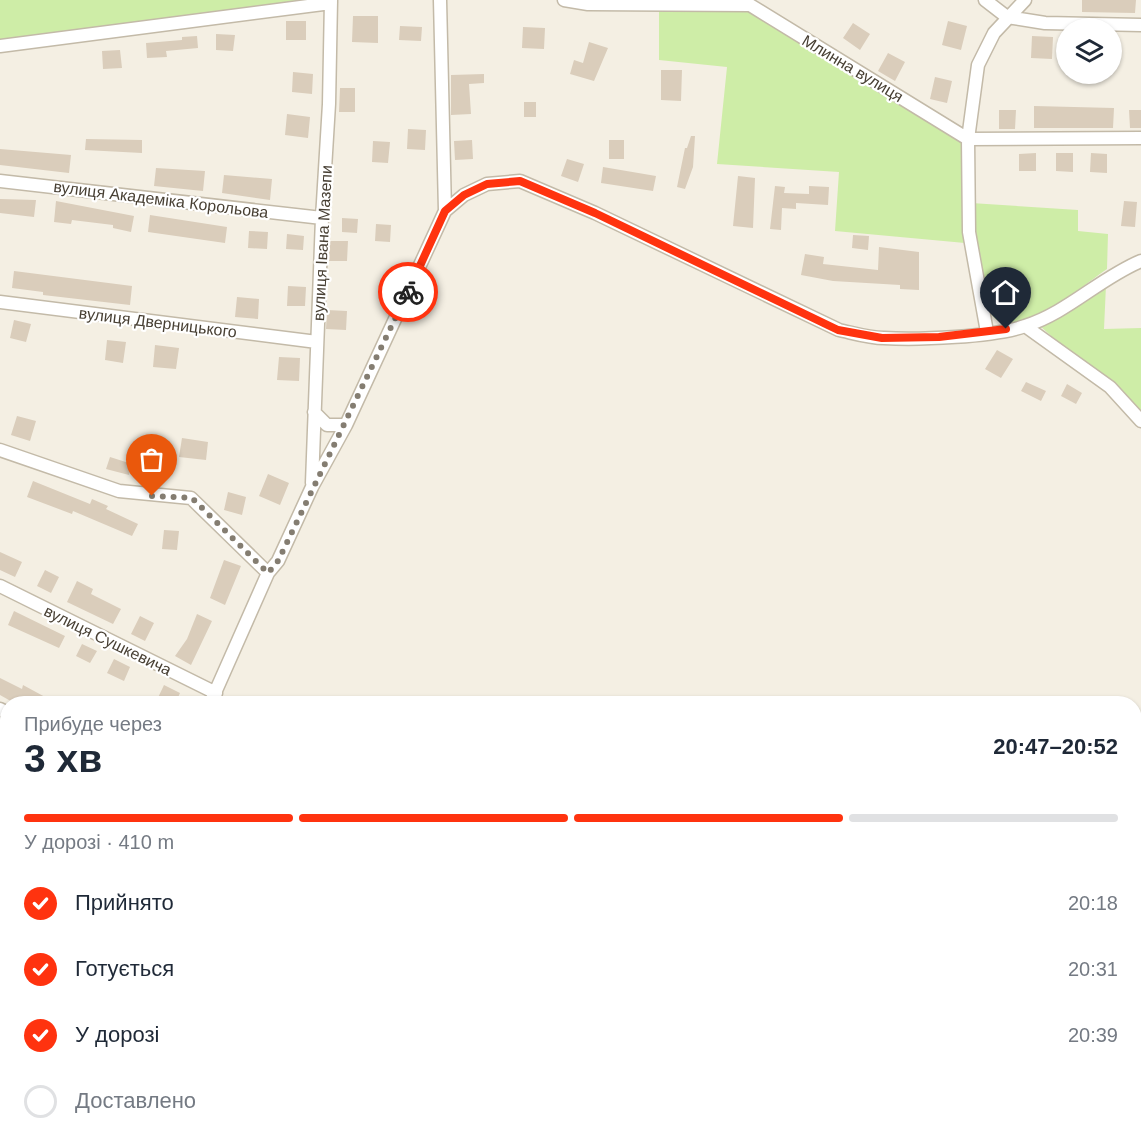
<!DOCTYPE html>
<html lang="uk">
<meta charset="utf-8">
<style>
:root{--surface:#fff;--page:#f6f6f7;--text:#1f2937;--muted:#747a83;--line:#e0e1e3;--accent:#ff330f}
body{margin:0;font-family:Helvetica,sans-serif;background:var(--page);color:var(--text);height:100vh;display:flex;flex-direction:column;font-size:22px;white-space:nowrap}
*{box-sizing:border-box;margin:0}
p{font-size:20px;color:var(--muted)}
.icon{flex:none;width:33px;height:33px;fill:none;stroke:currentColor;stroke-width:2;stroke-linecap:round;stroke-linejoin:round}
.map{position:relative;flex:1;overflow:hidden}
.panel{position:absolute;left:0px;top:696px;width:1142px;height:450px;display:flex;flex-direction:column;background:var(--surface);border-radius:24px 24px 0 0;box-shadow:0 2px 4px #0004}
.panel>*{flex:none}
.fabs{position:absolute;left:1056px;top:18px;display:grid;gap:12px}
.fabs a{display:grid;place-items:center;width:66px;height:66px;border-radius:50%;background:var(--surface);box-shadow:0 2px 4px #0004;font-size:30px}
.pin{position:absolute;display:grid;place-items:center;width:51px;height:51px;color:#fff;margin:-62px -26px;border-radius:50% 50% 50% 0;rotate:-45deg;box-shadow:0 0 6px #0007}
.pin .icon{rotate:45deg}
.courier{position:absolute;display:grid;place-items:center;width:60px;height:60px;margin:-30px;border:4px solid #ff330f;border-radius:50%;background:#fff;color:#222;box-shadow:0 2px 8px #0007}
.head em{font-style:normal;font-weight:700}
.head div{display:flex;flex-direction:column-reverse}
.head{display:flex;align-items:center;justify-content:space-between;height:102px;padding:0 24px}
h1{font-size:39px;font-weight:700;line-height:45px}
.bar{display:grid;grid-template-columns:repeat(4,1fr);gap:9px 6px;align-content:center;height:72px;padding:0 24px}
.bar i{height:8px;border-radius:4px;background:var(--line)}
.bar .on{background:var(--accent)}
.bar p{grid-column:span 4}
ol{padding:0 24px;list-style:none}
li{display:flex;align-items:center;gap:18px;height:66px}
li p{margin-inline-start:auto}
li .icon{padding:6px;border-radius:50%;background:var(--accent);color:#fff;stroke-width:4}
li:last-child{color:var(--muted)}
li i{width:33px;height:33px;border:3px solid var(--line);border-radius:50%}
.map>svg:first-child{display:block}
</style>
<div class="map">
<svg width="1141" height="1146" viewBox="0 0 1141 1146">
<rect width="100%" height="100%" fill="#f4efe3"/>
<path fill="#ceeda7" d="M0,0h331l-331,46z
M659,10h90l170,106 45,24 1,103 -130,-12 4,-59 -122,-8 10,-97 -68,-7z
M971,203l107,7v21l30,3 -1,35c-22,15 -72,57 -99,56 -7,-1 -15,-7 -18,-13 -12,-22 -15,-83 -19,-109z
M1106,285l-2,44 37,-1v89l-102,-92z
M1141,781v100h-7v-85z"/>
<path fill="#dacdbb" d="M1082,0h54l-1,13 -53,-1z
M353,16h25v27l-26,-1z
M286,21h20v19h-20z
M948,21l19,5 -6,24 -19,-5z
M853,23l17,11 -10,16 -17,-12z
M400,26l22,1 -1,14 -22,-1z
M523,27l22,1 -1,21 -22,-1z
M216,34l19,1 -2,16 -17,-1z
M197,36l1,12 -32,3 1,6 -20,1 -1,-15 36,-3v-3z
M1032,36l21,1 -1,22 -21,-1z
M589,42l19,6 -14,33 -24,-7 4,-14 9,3z
M120,50l2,18 -19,1 -1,-18z
M888,53l17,9 -10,19 -17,-10z
M661,70h21l-1,31 -20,-1z
M293,72l20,2 -1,20 -20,-2z
M484,74v9l-15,1 2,30 -20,1v-40z
M935,77l17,4 -5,22 -17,-4z
M340,88h15v24h-16z
M524,102h12v15h-12z
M1034,106l80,2 -1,20h-79z
M999,110h17l-1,19h-16z
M1129,110h12v18h-11z
M287,114l23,3 -2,21 -23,-3z
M408,129l18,1 -1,20 -18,-1z
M691,136h4l-2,31 -8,22 -8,-2 8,-39h2z
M86,139l56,1v13l-57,-3z
M472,140l1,19 -18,1 -1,-19z
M609,140h15v19h-15z
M373,141l17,1 -2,21 -16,-1z
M0,149l71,6 -2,18 -69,-8z
M1036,153v18h-17v-17z
M1056,153h17v19l-17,-1z
M1091,153l16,1v19l-17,-1z
M567,159l17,5 -6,18 -17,-6z
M603,167l53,9 -3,15 -52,-8z
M156,168l49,3 -2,20 -49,-5z
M224,175l48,4 -2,21 -48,-7z
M738,176l17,2 -2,50 -20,-2z
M775,186l10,1 -1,6 25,1v-8l20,1 -1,18 -32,-2v6l-14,-1 -1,22 -11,-1z
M0,199l36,1 -2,17 -34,-4z
M56,201l78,15 -3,16 -18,-4v-3l-41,-5 -1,4 -17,-2z
M1124,201l13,1 -2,25 -14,-1z
M150,215l77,12 -2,16 -77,-11z
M342,218l16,1 -1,14 -15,-1z
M376,224l15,1 -1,17 -15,-1z
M249,231l19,1 -1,17 -19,-1z
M287,234l17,2 -1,14 -17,-1z
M853,235l16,1 -1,14 -16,-2z
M329,241h19l-1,20h-18z
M879,247l40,5v38l-19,-1v-4l-67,-4 -32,-6 4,-21 19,3 -1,7 55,6z
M14,271l118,15 -2,19 -87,-10v-3l-31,-4z
M288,286l18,1 -1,19h-18z
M237,297l22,2 -1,20 -23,-2z
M327,310l20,1 -1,19 -20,-1z
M14,320l17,4 -5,18 -16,-4z
M107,340l19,2 -3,21 -18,-3z
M155,345l24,3 -3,21 -23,-2z
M997,350l16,9 -12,19 -16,-9z
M279,357l21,1 -1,23 -22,-1z
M1026,382l20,9 -5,10 -20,-10z
M1067,384l15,9 -6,11 -15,-8z
M17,416l19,5 -6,20 -19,-6z
M182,438l26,4 -2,18 -27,-3z
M110,457l22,7 -3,11 -23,-6z
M268,474l21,9 -9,22 -21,-9z
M33,481l57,23 2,-5 16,7 -2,3 32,15 -6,12 -59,-25 -1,3 -45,-17z
M228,492l18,5 -4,18 -18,-5z
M164,530l15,1 -2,19 -15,-1z
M0,552l22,10 -7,15 -15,-7z
M224,560l17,6 -16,39 -15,-7z
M45,570l14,7 -8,16 -14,-7z
M77,581l16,8 -2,5 30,15 -8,15 -46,-22z
M14,611l51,25 -6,12 -51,-23z
M197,614l15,7 -21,44 -16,-9 12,-17z
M140,616l14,7 -9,18 -14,-7z
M82,644l15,7 -7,12 -14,-7z
M114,659l16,8 -6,14 -17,-8z
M0,678l22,11 1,-4 35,19h-42l-16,-9z
M164,685l16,8 -5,11h-20z"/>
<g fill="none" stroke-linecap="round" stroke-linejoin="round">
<defs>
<path id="minor" d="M440,0l5,211
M564,0l24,4 162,1 218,134 173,-1
M985,0l22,17 38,6 96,2
M0,46l331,-43
M0,181l322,37
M0,302l317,40
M1025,326l85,61 31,34
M987,332l-18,-100 -1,-93 10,-74 16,-32 31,-33
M314,412l13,13h19
M0,450l119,41 72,7 77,75
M312,483l10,-265 7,-114 2,-104
M0,586l216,107
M210,704l58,-131 10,-12 34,-74 34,-62 99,-214 19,-16 23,-11 33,-3 75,32 244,117c14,3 30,8 45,8 34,2 110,-1 141,-12 42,-13 75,-48 116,-65
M0,709l8,4
M1134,788l7,-15
M0,1047l8,-12
M1134,1047l7,1
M192,1138l18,8
M952,1145l10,1"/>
<path id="tertiary" d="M0,893l8,4
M483,1138l15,8"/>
</defs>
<use href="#minor" stroke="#c3baa8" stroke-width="15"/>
<use href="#tertiary" stroke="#c3baa8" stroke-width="18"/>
<use href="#minor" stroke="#fff" stroke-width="12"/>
<use href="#tertiary" stroke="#fff" stroke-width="15"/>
</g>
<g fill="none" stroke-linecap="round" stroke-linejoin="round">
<path stroke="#847d71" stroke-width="6" stroke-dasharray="0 10.8" d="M152,496l40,2 76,75 10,-12 130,-269"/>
<path stroke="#ff330f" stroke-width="8" d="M408,292l37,-81 19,-16 23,-11 33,-3 75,32 243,117 44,8 57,-1 67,-8"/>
</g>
<g text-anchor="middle" stroke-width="4.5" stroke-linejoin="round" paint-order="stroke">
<g font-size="16" fill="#473f33" stroke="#fff">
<text transform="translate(853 68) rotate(31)" y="6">Млинна вулиця</text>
<text transform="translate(161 199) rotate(7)" y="6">вулиця Академіка Корольова</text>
<text transform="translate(322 243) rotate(-87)" y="6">вулиця Івана Мазепи</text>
<text transform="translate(158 322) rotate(7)" y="6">вулиця Дверницького</text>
<text transform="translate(108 640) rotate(26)" y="6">вулиця Сушкевича</text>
</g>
</g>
</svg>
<div class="fabs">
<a><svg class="icon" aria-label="layers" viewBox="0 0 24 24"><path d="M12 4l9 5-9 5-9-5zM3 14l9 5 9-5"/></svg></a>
</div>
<div class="pin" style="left:152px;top:496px;background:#ea580c"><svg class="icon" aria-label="bag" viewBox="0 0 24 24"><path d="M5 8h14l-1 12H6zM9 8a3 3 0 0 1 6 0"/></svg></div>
<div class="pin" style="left:1006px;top:329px;background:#1f2937"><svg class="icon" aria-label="home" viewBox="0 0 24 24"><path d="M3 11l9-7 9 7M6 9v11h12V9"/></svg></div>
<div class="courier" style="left:408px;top:292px"><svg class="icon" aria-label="bike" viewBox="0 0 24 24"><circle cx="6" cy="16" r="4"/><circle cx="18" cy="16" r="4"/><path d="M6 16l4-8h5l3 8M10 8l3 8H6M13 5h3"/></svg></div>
<section class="panel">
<div class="head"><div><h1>3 хв</h1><p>Прибуде через</p></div><em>20:47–20:52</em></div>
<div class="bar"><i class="on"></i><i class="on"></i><i class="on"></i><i></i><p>У дорозі · 410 m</p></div>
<ol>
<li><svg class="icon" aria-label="check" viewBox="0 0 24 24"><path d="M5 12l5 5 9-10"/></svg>Прийнято<p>20:18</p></li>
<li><svg class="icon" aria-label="check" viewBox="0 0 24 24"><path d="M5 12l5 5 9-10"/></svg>Готується<p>20:31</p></li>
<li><svg class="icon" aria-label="check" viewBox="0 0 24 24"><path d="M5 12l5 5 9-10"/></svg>У дорозі<p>20:39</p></li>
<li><i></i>Доставлено</li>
</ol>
</section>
</div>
